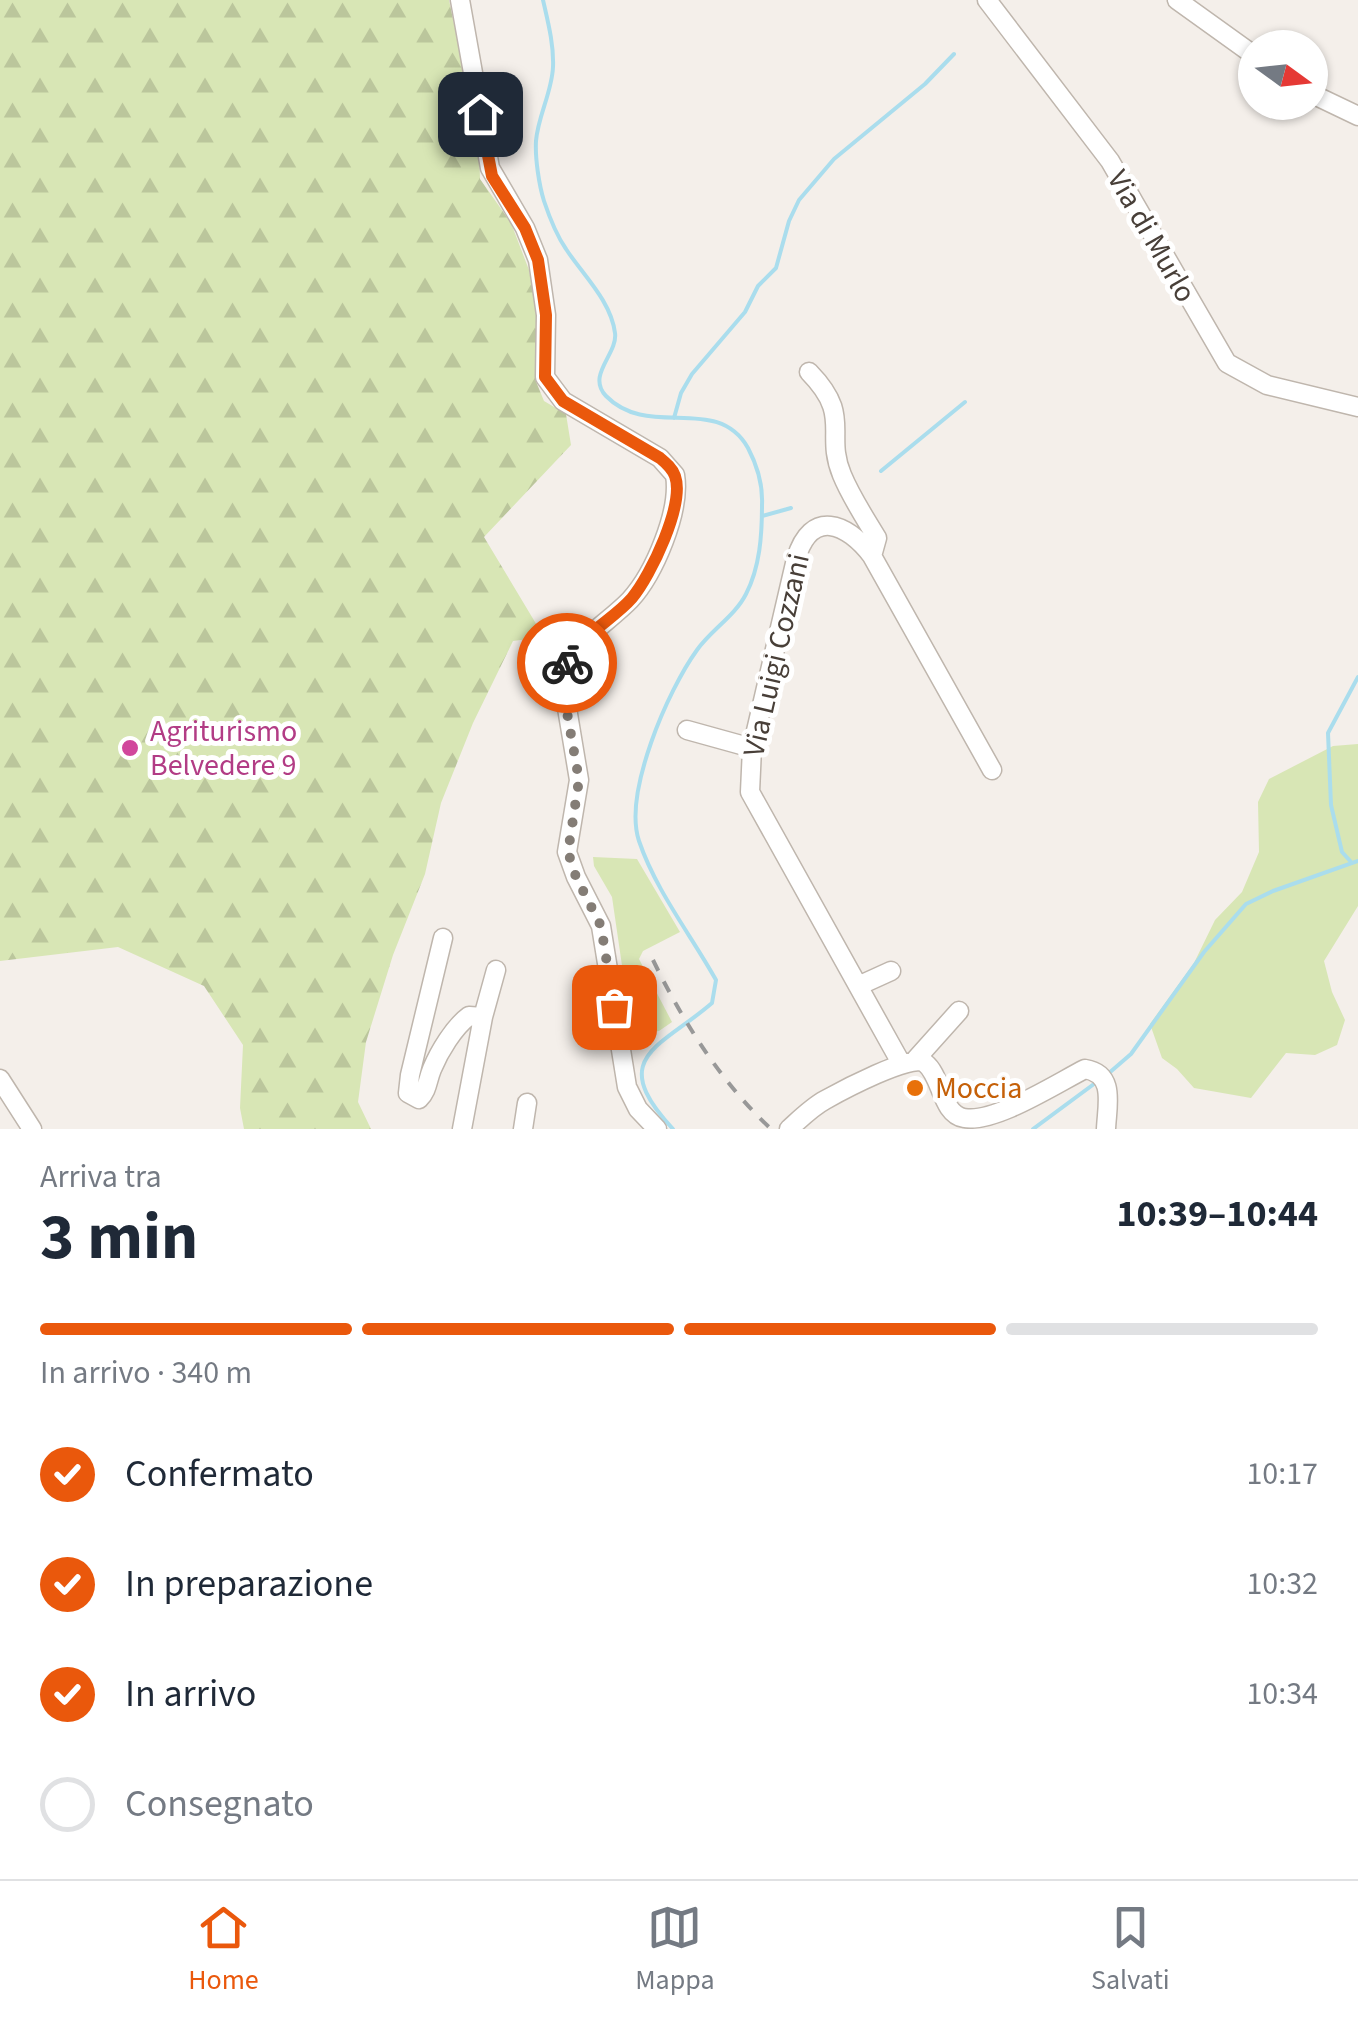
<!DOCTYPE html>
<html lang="it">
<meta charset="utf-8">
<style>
:root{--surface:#fff;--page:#f6f6f7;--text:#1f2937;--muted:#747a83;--line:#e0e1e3;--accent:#ea580c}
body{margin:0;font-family:"Source Sans 3",sans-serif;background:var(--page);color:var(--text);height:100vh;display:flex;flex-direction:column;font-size:38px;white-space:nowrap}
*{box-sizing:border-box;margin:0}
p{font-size:32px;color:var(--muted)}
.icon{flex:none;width:55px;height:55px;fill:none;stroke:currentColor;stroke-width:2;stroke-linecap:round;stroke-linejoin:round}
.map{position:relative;height:1129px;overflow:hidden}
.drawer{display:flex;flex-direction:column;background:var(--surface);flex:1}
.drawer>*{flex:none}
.needle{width:65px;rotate:105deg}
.fabs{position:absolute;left:1238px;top:30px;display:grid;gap:20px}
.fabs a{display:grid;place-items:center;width:90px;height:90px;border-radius:50%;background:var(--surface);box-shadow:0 2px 8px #0004;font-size:50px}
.pin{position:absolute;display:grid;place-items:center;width:85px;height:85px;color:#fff;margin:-42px;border-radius:20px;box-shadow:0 5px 15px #0006}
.courier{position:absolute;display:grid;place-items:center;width:100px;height:100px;margin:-50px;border:8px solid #ea580c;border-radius:50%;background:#fff;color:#222;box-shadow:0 2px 12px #0007}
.summary em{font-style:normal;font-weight:700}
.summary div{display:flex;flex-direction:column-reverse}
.summary{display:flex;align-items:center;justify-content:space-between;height:170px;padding:0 40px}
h1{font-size:65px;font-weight:700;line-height:75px}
.bar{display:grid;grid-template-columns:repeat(4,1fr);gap:15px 10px;align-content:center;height:120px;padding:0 40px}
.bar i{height:12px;border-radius:8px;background:var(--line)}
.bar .active{background:var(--accent)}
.bar p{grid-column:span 4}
ol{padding:0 40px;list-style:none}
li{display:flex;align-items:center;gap:30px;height:110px}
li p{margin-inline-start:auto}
li .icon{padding:10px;border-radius:50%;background:var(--accent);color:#fff;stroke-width:4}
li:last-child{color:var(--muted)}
li i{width:55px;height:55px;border:5px solid var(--line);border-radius:50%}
.tab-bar{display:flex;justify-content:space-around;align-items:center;height:140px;border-top:2px solid var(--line);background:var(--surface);font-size:28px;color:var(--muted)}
.tab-bar a{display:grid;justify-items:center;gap:5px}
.tab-bar .active{color:var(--accent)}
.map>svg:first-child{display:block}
</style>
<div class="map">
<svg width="1358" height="1129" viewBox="0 0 1358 1129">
<defs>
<pattern id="forest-firs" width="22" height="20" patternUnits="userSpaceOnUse" patternTransform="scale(2.5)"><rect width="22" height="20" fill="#d8e6b5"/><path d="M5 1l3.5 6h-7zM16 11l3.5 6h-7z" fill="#bbc69c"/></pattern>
</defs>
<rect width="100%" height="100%" fill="#f4efea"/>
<path fill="#d8e6b5" d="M1358,744v162l-34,55 8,31 13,28 -8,25 -22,10 -29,-2 -35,45 -57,-10 -17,-19 -15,-11 -12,-34 44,-61 21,-43 27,-28 17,-40 -1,-50 11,-23 64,-33z
M593,857l44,2 43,73 -37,19 -4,8 33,63 -13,9 -27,3 -20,-137 -18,-31z"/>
<path fill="url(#forest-firs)" d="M0,0h449l30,143 1,36 31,44 18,47 8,44 -2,65 9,22 22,13 5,31 -87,92 60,100 -31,4 -40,82 -32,80 -16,71 -32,81 -27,87 -8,60 13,27h-127l-4,-21 3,-63 -39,-59 -86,-39 -118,14z"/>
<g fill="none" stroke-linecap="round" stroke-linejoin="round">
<path stroke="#aadded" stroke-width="4" d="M543,0c5,22 11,45 10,67 -1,25 -15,49 -17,74 -1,17 3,44 8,60 5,15 13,35 22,48 17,26 45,52 49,84 3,21 -29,42 -9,63 43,44 111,-3 142,52 10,19 15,36 14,57 0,30 -2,62 -16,89 -11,22 -35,36 -49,56 -29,40 -74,143 -58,191 17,50 52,94 77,139l-4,23c-52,45 -106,54 -39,126
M674,418l7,-25 11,-19 53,-62 13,-26 18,-18 13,-47 10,-21 35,-41 91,-75 29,-30
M881,471l84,-69
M762,516l29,-8
M1352,863l-10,-11 -11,-47 -3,-72 30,-56
M1109,1073l22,-19 73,-102 42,-48 27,-13 85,-30
M1033,1129l65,-48"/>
<defs>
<path id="minor" d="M460,0l30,168 35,60 13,32 8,55 -1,62 18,24 97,57 15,17c6,36 -21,99 -45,125 -26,27 -64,44 -67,84l16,96 -12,72 9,25 25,49 26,161 11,22 19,20
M987,0l123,161 117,202 40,22 91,22
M1177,0l78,56
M1310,93l48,23
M809,372c44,45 15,60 33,103 9,22 23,43 35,63l-5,18
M687,730l65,18
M443,938l-33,137 -2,18 11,6c9,-9 8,-18 13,-30 7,-17 22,-42 37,-53l14,1
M858,986l33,-15
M916,1059l43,-48
M901,1063l-151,-271 2,-44 44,-189c15,-51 51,-36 76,-3l120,214
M0,1079l32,50
M462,1129l21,-112 13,-47
M523,1129l4,-26
M789,1129c11,-10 23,-22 36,-29 16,-9 87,-47 100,-37 17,13 16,51 39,55 30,6 93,-35 121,-49 31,5 22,36 21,60"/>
</defs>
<use href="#minor" stroke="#bfb6ad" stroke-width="21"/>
<use href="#minor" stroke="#fff" stroke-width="18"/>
<path stroke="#989898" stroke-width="4" stroke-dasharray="12 12" stroke-linecap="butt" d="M653,960c30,62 68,122 118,169"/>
</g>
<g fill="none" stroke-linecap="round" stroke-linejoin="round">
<path stroke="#847d76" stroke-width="10" stroke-dasharray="0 18" d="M567,663l-5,21 17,96 -11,72 8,25 25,49 13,81"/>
<path stroke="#ea580c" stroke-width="12" d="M480,114l12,62 33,52 13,32 8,55 -1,62 18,24 97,57c6,5 12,10 15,18 10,28 -24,99 -43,122 -19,22 -52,37 -65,65"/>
</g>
<circle fill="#d1479c" stroke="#fff" stroke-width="4" cx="130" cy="748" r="10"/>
<circle fill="#e8710a" stroke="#fff" stroke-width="4" cx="915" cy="1088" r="10"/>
<g text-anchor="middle" stroke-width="10" stroke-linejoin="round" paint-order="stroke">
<g font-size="30" fill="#483f38" stroke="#fff">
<text transform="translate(1152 236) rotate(60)" y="10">Via di Murlo</text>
<text transform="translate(776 655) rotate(-77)" y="10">Via Luigi Cozzani</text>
</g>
<g font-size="30" fill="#b23c85" stroke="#fff" text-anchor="start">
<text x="150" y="741">Agriturismo<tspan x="150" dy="34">Belvedere 9</tspan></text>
</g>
<g font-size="30" fill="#c56008" stroke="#fff" text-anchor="start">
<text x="935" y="1098">Moccia</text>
</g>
</g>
</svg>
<div class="fabs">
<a><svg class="needle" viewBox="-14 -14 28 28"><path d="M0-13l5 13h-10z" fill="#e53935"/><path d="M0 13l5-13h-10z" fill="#747a83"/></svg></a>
</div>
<div class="pin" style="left:614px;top:1007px;background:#ea580c"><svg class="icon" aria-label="bag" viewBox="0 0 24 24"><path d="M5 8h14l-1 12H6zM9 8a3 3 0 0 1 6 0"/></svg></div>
<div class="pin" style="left:480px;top:114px;background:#1f2937"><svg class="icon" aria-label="home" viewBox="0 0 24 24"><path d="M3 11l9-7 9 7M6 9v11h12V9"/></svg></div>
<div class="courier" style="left:567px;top:663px"><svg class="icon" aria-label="bike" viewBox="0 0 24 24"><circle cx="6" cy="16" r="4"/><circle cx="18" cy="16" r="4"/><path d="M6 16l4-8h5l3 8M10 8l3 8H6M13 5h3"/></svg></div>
</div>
<section class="drawer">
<div class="summary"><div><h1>3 min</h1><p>Arriva tra</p></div><em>10:39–10:44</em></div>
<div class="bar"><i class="active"></i><i class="active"></i><i class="active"></i><i></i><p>In arrivo · 340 m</p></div>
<ol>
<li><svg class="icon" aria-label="check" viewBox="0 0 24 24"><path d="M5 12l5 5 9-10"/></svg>Confermato<p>10:17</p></li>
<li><svg class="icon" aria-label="check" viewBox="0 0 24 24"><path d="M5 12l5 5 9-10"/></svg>In preparazione<p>10:32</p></li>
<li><svg class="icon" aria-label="check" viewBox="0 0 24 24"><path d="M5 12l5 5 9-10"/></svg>In arrivo<p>10:34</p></li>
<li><i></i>Consegnato</li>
</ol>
</section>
<nav class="tab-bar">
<a class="active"><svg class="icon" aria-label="home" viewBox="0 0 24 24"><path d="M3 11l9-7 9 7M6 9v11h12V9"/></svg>Home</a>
<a><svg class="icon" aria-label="map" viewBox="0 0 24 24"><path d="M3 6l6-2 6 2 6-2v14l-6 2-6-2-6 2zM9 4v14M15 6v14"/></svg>Mappa</a>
<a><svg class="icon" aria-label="saved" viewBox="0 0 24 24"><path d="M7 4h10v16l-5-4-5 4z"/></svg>Salvati</a>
</nav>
